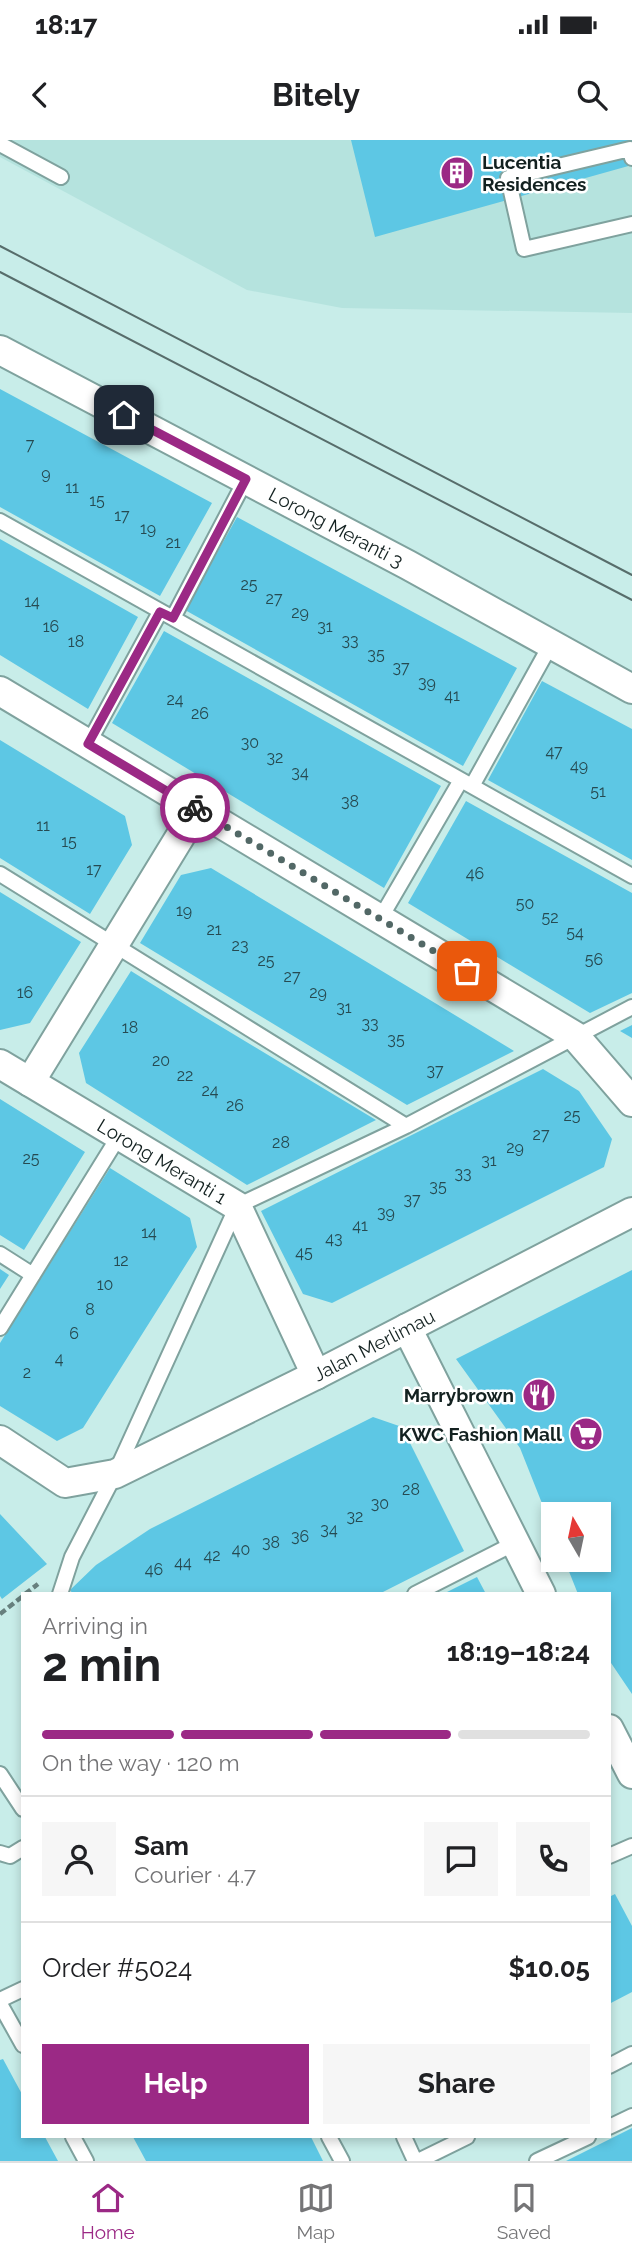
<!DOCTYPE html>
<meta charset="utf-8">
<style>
:root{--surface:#fff;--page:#f6f6f6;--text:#202124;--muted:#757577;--line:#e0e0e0;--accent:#9b2985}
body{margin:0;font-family:Raleway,sans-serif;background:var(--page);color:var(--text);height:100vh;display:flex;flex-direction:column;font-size:26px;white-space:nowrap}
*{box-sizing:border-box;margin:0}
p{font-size:23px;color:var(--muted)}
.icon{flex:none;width:38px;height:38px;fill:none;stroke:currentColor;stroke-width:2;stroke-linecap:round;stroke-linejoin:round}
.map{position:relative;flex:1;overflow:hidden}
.panel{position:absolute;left:21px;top:1452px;width:590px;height:546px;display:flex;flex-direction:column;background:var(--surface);border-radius:0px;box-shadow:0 4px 10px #0003}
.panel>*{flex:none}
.needle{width:46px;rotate:351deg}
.tools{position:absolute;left:541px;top:1362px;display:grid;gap:14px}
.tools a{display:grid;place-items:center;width:70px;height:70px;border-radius:0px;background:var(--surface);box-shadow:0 4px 10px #0003;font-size:35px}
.pin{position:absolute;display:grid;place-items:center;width:60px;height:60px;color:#fff;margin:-30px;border-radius:14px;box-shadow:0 4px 10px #0006}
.courier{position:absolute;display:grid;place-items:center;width:70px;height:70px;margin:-35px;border:5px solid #9b2985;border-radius:50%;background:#fff;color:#222;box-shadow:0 2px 9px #0007}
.headline em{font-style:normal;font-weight:700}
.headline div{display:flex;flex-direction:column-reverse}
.headline{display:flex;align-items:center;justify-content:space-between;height:119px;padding:0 21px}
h1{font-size:46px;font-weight:700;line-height:52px}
.bar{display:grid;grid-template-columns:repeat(4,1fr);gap:10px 7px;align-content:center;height:84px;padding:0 21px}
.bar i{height:9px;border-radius:5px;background:var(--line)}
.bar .current{background:var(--accent)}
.bar p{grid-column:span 4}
.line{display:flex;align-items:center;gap:18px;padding:0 21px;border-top:2px solid var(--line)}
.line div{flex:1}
.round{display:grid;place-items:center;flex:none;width:74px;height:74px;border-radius:0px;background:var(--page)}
.button{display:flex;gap:14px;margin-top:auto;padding:14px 21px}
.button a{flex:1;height:80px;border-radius:0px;background:var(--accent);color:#fff;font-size:28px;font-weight:700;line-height:80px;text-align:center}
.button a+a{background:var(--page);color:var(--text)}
.status{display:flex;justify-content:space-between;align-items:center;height:49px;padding:0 35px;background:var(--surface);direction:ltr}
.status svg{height:19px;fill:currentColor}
header{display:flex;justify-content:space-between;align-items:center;height:91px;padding:0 21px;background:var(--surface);font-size:32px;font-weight:700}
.menu{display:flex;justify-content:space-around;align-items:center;height:98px;border-top:2px solid var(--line);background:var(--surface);font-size:19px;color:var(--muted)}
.menu a{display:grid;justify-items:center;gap:4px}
.menu .current{color:var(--accent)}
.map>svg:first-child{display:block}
</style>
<div class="status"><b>18:17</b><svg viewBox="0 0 49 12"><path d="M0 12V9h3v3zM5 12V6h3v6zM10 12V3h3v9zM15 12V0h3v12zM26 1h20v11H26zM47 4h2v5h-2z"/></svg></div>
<header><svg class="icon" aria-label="back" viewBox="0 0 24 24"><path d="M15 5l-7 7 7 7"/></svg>Bitely<svg class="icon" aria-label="search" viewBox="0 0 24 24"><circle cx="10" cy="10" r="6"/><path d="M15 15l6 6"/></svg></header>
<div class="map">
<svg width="632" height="2021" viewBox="0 0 632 2021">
<rect width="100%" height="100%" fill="#c8ede9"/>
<path fill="#b5e3de" d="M0,0h632v173l-290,-5 -95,-18 -247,-133z"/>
<path fill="#5dc7e4" d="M351,0h281v25l-257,72z
M0,249l212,114 -52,93 -160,-89z
M237,377l280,151 -54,98 -278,-156z
M0,399l138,78 -50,92 -88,-54z
M164,491l277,155 -57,102 -272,-165z
M542,541l90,48v131l-144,-80z
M0,600l125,76 7,29 -42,69 -90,-56z
M466,661l166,92v100l-42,20 -182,-110z
M211,728l224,135 79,48 -107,54 -267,-162 41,-68z
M0,752l81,50 -51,81 -30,7z
M131,831l74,46 171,103 -129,65 -161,-102 -7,-30z
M632,885v13l-12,-7z
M543,929l36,22 33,48 -8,28 -272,136 -29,-9 -42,-83z
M0,959l85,53 -61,98 -24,-15z
M110,1028l80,50 7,29 -114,181 -26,13 -57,-35v-63z
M0,1129l9,6 -9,14z
M632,1130v424l-23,-34v-66h-31l-14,-35h34v-45h-45v17l-33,-83 -64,-89z
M373,1277l29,10 62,124 -85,43h-306l-3,-4 26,-25 54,-36z
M0,1374l47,50 -45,35 -2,-3z
M477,1437l9,17h-43z
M615,1754l17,32v66l-23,12v-107z
M3,1919l20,37v41h22l13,24h-58v-101z
M632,1988v33h-66z
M133,1997h178l12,24h-177z"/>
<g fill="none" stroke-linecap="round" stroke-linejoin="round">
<defs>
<path id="service" d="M0,4l61,33
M632,18l-2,-9 -122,29 16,71 108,-25
M0,381l632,355
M173,478l73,-139
M88,604l72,-132
M472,646l79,-142
M0,734l406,252
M380,779l81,-139
M0,1114l33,21
M0,1188l119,-192
M60,1454l12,-37 43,-83 122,-268 169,-80 226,-119
M415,1454l100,-51
M0,1634l23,35
M0,1713l10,3 13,-8
M609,1716l23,-10
M0,1860l23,-11
M0,1864l23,41
M609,1926l23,-12
M609,1987l23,-11
M73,1997l13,24
M329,1997l13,24
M404,1997l11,24
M418,2021l49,-24
M537,2021l51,-24"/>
<g id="minor">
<path id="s1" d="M0,210l408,215 224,124"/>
<path d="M0,551l575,345 57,66"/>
<path id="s2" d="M0,924l237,142 79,169"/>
<path d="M30,942l167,-273"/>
<path d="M407,1188l134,266"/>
<path id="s3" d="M0,1300l65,43 50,-9 201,-99 316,-163"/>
<path d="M609,1589l23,45"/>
</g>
</defs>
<use href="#service" stroke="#7fa29e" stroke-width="18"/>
<use href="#minor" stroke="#7fa29e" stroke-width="32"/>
<path stroke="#67807e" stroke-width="4.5" stroke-dasharray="7 3.5" stroke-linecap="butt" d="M25,1454l13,-10
M0,1474l23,-18"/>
<use href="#service" stroke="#fff" stroke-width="14"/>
<use href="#minor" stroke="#fff" stroke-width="28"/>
<path stroke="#576d6b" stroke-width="2" d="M0,106l632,329
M0,132l632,328"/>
</g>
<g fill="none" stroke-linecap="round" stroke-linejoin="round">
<path stroke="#526866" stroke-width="7" stroke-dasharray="0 12.6" d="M195,668l272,163"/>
<path stroke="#9b2985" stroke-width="9" d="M124,275l122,64 -73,139 -13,-6 -72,132 107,64"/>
</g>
<defs>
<symbol id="building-disc" viewBox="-11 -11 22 22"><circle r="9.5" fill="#9b2985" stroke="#fff"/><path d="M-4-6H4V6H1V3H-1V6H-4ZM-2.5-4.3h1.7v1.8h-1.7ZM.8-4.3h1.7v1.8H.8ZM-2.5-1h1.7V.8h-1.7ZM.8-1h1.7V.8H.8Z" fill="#fff"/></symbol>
<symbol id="restaurant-disc" viewBox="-11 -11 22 22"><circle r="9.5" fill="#9b2985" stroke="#fff"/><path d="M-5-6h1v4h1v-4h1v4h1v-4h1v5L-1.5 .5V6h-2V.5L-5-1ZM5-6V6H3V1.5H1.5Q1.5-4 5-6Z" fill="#fff"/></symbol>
<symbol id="supermarket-disc" viewBox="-11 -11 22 22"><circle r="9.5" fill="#9b2985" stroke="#fff"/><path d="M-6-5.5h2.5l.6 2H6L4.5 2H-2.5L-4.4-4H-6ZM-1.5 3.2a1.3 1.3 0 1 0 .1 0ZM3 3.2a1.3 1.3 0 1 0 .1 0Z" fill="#fff"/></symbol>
</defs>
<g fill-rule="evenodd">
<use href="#building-disc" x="438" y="14" width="38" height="38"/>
<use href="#restaurant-disc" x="520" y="1236" width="38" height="38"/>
<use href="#supermarket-disc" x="567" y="1275" width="38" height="38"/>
</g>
<g text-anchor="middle" stroke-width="5" stroke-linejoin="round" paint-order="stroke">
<g font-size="16" fill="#264a51">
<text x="30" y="310">7</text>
<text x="46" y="339">9</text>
<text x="72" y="353">11</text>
<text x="97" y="366">15</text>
<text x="122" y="381">17</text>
<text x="148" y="394">19</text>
<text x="173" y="408">21</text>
<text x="249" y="450">25</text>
<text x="274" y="464">27</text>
<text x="32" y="467">14</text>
<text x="300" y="478">29</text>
<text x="51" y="492">16</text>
<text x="325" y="492">31</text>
<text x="350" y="506">33</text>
<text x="76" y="507">18</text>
<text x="376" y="520">35</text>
<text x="401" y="533">37</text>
<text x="427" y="548">39</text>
<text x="452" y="561">41</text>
<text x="175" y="565">24</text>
<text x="200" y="579">26</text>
<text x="250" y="608">30</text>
<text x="554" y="617">47</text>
<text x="275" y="623">32</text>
<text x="579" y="631">49</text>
<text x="300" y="638">34</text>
<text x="598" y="657">51</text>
<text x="350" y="667">38</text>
<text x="43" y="691">11</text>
<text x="69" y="707">15</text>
<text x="94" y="735">17</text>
<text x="475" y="739">46</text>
<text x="525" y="769">50</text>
<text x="184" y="776">19</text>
<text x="550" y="783">52</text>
<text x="214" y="795">21</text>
<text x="575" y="798">54</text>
<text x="240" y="811">23</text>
<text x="594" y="825">56</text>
<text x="266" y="826">25</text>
<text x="292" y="842">27</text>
<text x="25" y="858">16</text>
<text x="318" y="858">29</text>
<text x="344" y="873">31</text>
<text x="370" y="889">33</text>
<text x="130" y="893">18</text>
<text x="396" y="905">35</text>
<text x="161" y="926">20</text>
<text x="435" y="936">37</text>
<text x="185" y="941">22</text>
<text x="210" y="956">24</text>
<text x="235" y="971">26</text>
<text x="572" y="981">25</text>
<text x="541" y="1000">27</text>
<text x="281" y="1008">28</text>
<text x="515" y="1013">29</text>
<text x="31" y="1024">25</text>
<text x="489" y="1026">31</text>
<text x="463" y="1039">33</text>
<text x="438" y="1052">35</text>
<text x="412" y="1065">37</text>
<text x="386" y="1078">39</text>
<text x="360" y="1091">41</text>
<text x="149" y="1098">14</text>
<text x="334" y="1104">43</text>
<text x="304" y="1118">45</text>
<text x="121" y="1126">12</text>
<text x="105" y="1150">10</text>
<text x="90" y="1175">8</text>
<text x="74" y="1199">6</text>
<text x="59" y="1224">4</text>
<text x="27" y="1238">2</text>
<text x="411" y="1355">28</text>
<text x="380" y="1369">30</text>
<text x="355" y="1382">32</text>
<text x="329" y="1395">34</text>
<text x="300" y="1402">36</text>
<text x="271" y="1408">38</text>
<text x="241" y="1415">40</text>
<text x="212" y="1421">42</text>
<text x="183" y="1428">44</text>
<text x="154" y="1435">46</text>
</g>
<g font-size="19" font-weight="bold" fill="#132120" stroke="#fff" text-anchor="end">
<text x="482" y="29" text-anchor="start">Lucentia<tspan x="482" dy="22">Residences</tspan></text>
<text x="514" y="1262">Marrybrown</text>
<text x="562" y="1301">KWC Fashion Mall</text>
</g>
<g font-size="19" fill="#132120" stroke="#fff">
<text dy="7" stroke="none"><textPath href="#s1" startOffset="380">Lorong Meranti 3</textPath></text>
<text dy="7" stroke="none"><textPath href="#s2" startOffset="189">Lorong Meranti 1</textPath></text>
<text dy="7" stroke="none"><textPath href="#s3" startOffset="418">Jalan Merlimau</textPath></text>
</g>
</g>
</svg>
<div class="tools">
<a><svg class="needle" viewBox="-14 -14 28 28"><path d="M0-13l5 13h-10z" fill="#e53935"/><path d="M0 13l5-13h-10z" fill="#757577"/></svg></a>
</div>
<div class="pin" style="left:467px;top:831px;background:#ea580c"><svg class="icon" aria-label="bag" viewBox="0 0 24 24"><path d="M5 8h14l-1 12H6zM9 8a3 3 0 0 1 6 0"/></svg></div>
<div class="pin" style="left:124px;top:275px;background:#1f2937"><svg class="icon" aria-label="home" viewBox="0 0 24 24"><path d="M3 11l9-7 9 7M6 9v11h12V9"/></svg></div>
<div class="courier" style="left:195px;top:668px"><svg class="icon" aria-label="bike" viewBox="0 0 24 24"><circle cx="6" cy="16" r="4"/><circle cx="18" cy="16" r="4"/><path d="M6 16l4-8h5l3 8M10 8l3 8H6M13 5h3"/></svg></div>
<section class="panel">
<div class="headline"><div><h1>2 min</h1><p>Arriving in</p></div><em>18:19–18:24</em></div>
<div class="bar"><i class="current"></i><i class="current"></i><i class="current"></i><i></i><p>On the way · 120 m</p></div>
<div class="line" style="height:126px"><a class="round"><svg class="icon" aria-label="person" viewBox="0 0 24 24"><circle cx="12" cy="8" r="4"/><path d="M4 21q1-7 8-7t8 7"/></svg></a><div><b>Sam</b><p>Courier · 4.7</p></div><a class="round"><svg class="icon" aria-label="chat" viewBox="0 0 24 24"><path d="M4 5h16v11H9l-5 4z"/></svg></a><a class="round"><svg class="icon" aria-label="phone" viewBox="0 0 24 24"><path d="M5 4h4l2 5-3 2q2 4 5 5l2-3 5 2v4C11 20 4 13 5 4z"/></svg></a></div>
<div class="line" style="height:91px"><div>Order #5024</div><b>$10.05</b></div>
<div class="button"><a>Help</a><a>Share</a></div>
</section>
</div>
<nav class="menu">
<a class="current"><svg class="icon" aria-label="home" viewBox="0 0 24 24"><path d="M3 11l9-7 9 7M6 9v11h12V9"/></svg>Home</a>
<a><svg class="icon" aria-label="map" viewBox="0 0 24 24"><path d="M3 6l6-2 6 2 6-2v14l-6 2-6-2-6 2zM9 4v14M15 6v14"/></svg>Map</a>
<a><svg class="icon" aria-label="saved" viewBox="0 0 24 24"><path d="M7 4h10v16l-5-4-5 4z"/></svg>Saved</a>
</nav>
